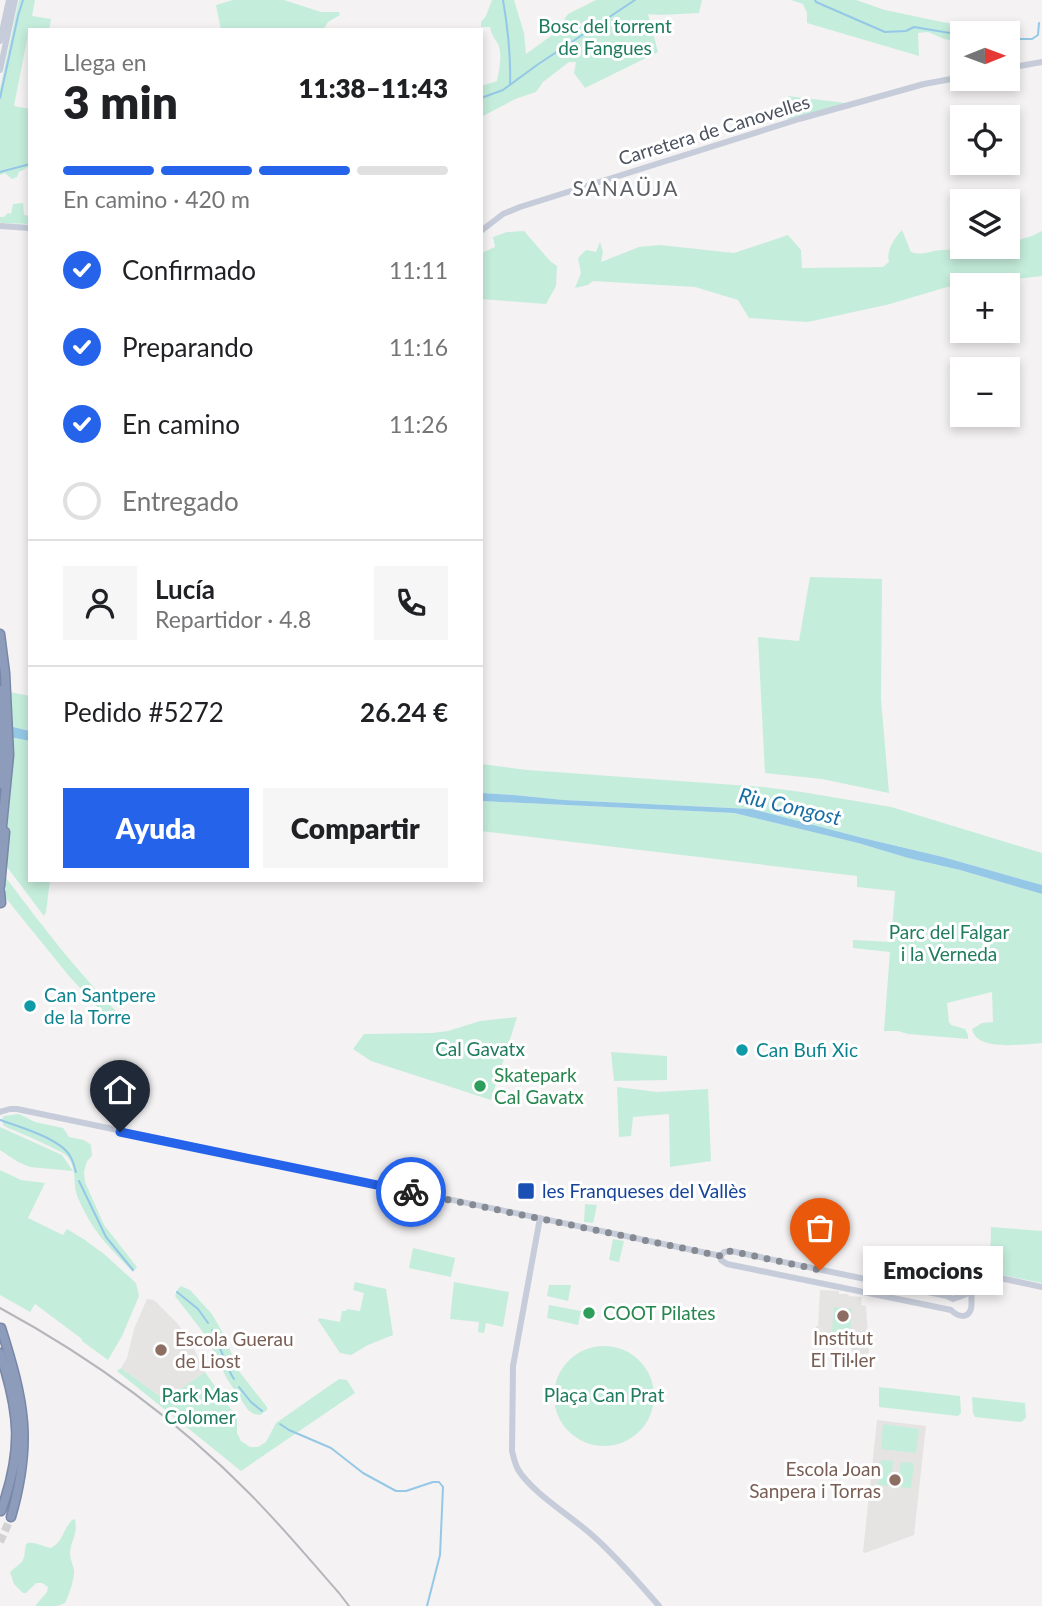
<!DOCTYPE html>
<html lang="es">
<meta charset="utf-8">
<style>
:root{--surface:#fff;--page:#f6f6f6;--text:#202124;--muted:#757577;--line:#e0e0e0;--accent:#2563eb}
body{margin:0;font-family:Lato,sans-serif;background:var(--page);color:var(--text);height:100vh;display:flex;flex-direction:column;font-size:26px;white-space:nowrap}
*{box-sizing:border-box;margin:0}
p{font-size:23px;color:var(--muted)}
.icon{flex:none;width:38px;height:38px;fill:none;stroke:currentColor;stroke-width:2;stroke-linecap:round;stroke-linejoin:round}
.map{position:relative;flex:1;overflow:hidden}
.panel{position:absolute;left:28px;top:28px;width:455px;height:854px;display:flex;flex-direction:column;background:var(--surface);border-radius:0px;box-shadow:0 4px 10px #0003}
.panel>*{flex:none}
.needle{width:46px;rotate:89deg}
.fabs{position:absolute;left:950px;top:21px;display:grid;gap:14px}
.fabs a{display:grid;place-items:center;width:70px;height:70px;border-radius:0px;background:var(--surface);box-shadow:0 4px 10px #0003;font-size:35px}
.pin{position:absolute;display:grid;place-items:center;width:60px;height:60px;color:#fff;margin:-72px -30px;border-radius:50% 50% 50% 0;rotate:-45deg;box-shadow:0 0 7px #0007}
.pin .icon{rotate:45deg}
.courier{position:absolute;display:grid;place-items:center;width:70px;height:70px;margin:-35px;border:5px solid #2563eb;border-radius:50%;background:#fff;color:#222;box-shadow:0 2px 9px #0007}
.bubble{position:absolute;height:49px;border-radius:0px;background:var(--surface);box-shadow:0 4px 10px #0003;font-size:23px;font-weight:800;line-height:49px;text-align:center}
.head em{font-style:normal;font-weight:800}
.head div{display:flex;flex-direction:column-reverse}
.head{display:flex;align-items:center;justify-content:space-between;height:119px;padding:0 35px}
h1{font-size:46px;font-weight:800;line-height:52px}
.bar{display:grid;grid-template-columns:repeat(4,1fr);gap:10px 7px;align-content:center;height:84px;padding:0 35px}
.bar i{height:9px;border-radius:5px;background:var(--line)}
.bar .current{background:var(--accent)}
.bar p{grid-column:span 4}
.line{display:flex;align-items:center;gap:18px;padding:0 35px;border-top:2px solid var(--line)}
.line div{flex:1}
.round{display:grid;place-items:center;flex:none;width:74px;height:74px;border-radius:0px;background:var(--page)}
ol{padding:0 35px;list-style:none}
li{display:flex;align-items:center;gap:21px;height:77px}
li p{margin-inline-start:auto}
li .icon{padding:7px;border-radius:50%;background:var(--accent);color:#fff;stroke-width:4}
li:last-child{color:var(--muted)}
li i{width:38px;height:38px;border:4px solid var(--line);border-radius:50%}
.button{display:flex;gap:14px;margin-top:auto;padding:14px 35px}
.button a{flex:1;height:80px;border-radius:0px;background:var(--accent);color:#fff;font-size:28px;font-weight:800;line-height:80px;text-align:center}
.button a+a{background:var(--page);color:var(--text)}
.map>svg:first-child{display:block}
</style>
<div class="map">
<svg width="1042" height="1606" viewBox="0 0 1042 1606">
<rect width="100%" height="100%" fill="#f4f2f2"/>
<path fill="#e5e4e3" d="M820,1290l19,1v3h9l1,2 13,1 -1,8 5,1 3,47 -3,2 -15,-1 1,-11 -13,-1 1,-5 -9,-1v-2l-15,-1v-7h2z
M147,1299l7,1 23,23 13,18 15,31 -40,28 -44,-32 6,-10 7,-29z
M877,1420l49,6 -12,109 -49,18 -2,-1z"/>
<path fill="#c5eddc" d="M19,0h16l-3,16 19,3 -2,11 -20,-1 -15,77 16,3v57l-11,6 -2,5 -5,2 -7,-6 -5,2v-86z
M233,0h51l37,12h18l1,3 -12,7 -5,8h-102l-5,-25z
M492,0h22l10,33 2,21 29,-21 13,-19 28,-14h106l-3,13 -39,2 -12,-1 10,38 -73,36 -11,-15 2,-11h-7l-26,20 -7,10 -21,7 -34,18v-31l16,-5c2,-11 6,-26 1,-37 -4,-7 -6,-8 -8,-17h-9v-5l5,-6z
M791,0h65l29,10 57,12 63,9 -1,2h-42v9l-18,-3 -16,-7 -10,1 1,23 -112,-33v-10l-4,-9z
M788,96l58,7 -58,17z
M23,203l1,12 6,1v8l-29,-1 -1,-1v-5h4l4,-4 3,1 2,-10z
M902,230l9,22c10,3 14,1 23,-1 12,-3 16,2 28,-6v2h20l6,5 10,-5h10v-4l24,-7 10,-5v45l-95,11 -57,17 -82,18 -59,-4 -11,-18 -43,-13 -102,-6 -5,4 -13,3 6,-15 -3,-15 8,-8 10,2 4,-10 3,10 -2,10 38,-15 21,-2 74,8 54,-18 13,15 1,18 81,-1 6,-5c-3,-12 5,-23 13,-32z
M524,231l26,30 7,5 -1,20 -10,18 -65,-5v-41l3,-6 11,-5 -2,-10 14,-5z
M810,577l72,2 -1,120 8,94 -67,-14 -57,-6 -7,-136 41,4z
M0,690l30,6v35l-21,-5z
M0,735l30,6v139h20l-4,32 -2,4 -37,-49 -3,8c38,51 76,101 121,145l-14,2 -42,-46 -64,-79h-5z
M481,764l46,6 236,17 39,5 89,15 151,46v32l-99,-28 -80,-19 -111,-29 -188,-9 -50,-5 -33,-2z
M481,801l253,12 124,30 50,15 52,12 82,24v149c-18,1 -66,9 -70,-14l10,-6 11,-1 -1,-30 -45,11 2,19 2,3 14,4 3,6v4l-60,-5 -10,-3h-14l6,-79 -37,-4v-8l38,2 4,-51 -38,-4v-11l-376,-45z
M517,1017l-26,83 -120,-39 -18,-12 11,-15 68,-1 16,-2 32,-10z
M611,1052l56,4v24l-53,1z
M617,1087l40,5 51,-3 3,72 -41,6 -1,-53 -36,3 -2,19 -12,1z
M19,1114l16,8 28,6 6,9 15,3 7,5 1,11 -5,5 -3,11 1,10 19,43 33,42 -4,5c-25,-26 -41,-41 -55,-74 -6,-14 0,-29 -11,-42 -6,-6 -49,-24 -59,-28l-5,-3 -1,-6 2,-3z
M0,1127l62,28 11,16 -43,-4 -12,-5 -18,-12z
M0,1170l21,10 24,3 -17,35 35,17 4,-6 18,11 19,14 32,29 3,13 -17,40 -14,24 -26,-19v-2l-47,-35 -5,8 -30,-17z
M585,1204l12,1 -4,18 -9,-1z
M991,1227l51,4v52l-50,-10 -2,-5z
M613,1239l11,2 -5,21 -10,-2z
M413,1248l42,10 -4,19 -42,-9z
M355,1282l31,7 7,46 -25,10 -17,10 -11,-2 -22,-33 1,-2 21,4 2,-11h4l1,-2 13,2 4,-18 -11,-3z
M454,1282l55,10 -6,35 -17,-4 -2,10 -6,-1 1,-10 -29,-3z
M549,1285h22l-3,16 -21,-5z
M181,1286l9,4 22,24 13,23 13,33 29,37v3l-7,5 -6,-1 -6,-4 -21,-31 -21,-43 -31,-40 2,-6z
M549,1305l32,6 -3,14 -31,-7z
M834,1307l18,2 -2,24 -18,-1z
M554 1396a50 50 0 1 1 100 0a50 50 0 1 1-100 0Z
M121,1368l44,32 40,-28 32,46v15l4,8 9,6h8l8,-5 10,-19 63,-44 8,1 8,13 -114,78 -124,-100z
M879,1387l81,9 1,17 -3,3 -79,-9z
M972,1397l53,6 1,15 -5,4 -46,-5 -2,-4z
M883,1424l36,5 -3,24 -35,-4z
M881,1460l12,1 -2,25 -13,-1z
M901,1462l13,1 -3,25 -13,-1z
M75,1519c3,16 -4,21 -5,34 0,6 3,12 4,17 1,7 -5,26 -9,33l-8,3h-22l12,-14 1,-5 -6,-4h-6l-10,10h-3l-9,-9 -4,-12 12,-10 2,-5 2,-13c7,-4 17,3 25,4 12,-6 12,-19 21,-28z"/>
<path fill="#95c8e7" d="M9,726l21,5v10l-30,-6z
M481,793l33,2 50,5 188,9 111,29 80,19 99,28v9l-82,-24 -52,-12 -50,-15 -124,-30 -253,-12z"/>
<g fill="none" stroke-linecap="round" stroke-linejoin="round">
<path stroke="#95c8e7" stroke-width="2" d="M503,0c5,29 8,56 7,85
M815,0l1,2 69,30 21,-1 8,-4 48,8
M1008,39h24l6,-4 1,-12
M0,98l18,-82 5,-16
M481,98l22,-8 34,-25 98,-65
M0,172l30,-8
M0,1120c18,6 61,19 70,36 3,4 4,10 6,16
M79,1181l27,56 27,33
M177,1292l21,17 10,14
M212,1330c9,16 12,34 22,49
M239,1387l12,15 11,9
M280,1424l9,6 42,18 32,25 33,18h10l27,-9h6l4,5 -3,68 -13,51"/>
<path stroke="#d2d2d4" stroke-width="8" stroke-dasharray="8 4" stroke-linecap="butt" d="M0,1542l11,-25"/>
<defs>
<path id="highway" d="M0,634l5,39 4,82 -8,81
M0,690l2,65 -2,29
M0,886l5,-54
M0,892l1,11
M1,1328c23,73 32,113 10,189
M0,1353c20,61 23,97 1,158"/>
</defs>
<use href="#highway" stroke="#7987a8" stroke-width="11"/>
<path stroke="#c6ccd9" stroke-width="6" d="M0,41l9,-41
M1008,68l34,-6
M0,70l15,-70
M0,226l30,2
M481,231l22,-17 17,-7 279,-88 125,-35 38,-7
M0,1112l10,-3h7l704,147 3,-4 7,-1 216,45 6,3
M540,1218l-27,148 -1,85c2,7 3,14 7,20 14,22 53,46 73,64 25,22 46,47 67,71
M721,1256v4l6,4 224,46c6,6 16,10 20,-1 1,-5 0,-13 1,-18
M953,1299c7,-3 13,-3 18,-8 9,-8 6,-13 20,-15l51,11"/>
<use href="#highway" stroke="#8e9cbc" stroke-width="8"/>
<path stroke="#b5b6bc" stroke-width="2" d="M0,1308c92,50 175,110 249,185 32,32 60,66 90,100l10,13"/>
</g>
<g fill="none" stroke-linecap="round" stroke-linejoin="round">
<path stroke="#868a92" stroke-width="7" stroke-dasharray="0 12.6" d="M411,1192l310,64 3,-4 7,-1 89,19"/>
<path stroke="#2563eb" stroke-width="9" d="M120,1132l291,60"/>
</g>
<g fill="#0f9aa8" stroke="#fff" stroke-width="2.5">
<circle cx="30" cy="1006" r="7"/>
<circle cx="742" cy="1050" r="7"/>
</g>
<g fill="#2e9e5b" stroke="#fff" stroke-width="2.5">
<circle cx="480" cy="1086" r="7"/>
<circle cx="589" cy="1313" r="7"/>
</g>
<rect fill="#1a4fb4" stroke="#fff" stroke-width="2.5" x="517" y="1182" width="18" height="18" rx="3.5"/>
<g fill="#8d6e63" stroke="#fff" stroke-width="2.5">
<circle cx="843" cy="1316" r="7"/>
<circle cx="161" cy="1350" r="7"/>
<circle cx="895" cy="1480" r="7"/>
</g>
<g text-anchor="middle" stroke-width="6" stroke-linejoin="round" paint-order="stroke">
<g font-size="19" fill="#1f7c5e" stroke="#fff">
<text x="605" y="33">Bosc del torrent<tspan x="605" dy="22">de Fangues</tspan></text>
<text x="949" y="939">Parc del Falgar<tspan x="949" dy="22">i la Verneda</tspan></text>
<text x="480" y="1056">Cal Gavatx</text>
<text x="200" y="1402">Park Mas<tspan x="200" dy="22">Colomer</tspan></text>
<text x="604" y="1402">Plaça Can Prat</text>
</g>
<g font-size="19" fill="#4b525e" stroke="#fff">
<text transform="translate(714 130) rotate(-17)" y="7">Carretera de Canovelles</text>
</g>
<g font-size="19" fill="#0d838f" stroke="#fff" text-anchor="start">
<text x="44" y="1002">Can Santpere<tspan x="44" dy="22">de la Torre</tspan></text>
<text x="756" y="1057">Can Bufi Xic</text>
</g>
<g font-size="19" fill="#27864d" stroke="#fff" text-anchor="start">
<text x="494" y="1082">Skatepark<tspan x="494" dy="22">Cal Gavatx</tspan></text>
<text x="603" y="1320">COOT Pilates</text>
</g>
<g font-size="19" fill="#164399" stroke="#fff" text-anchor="start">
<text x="542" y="1198">les Franqueses del Vallès</text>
</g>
<g font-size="19" fill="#785e54" stroke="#fff">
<text x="843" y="1345">Institut<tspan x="843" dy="22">El Til·ler</tspan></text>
<text x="175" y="1346" text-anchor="start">Escola Guerau<tspan x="175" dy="22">de Liost</tspan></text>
<text x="881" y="1476" text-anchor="end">Escola Joan<tspan x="881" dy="22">Sanpera i Torras</tspan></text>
</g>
<g font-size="21" letter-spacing="2" fill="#5f6166" stroke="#fff">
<text x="626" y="196">SANAÜJA</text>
</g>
<g font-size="21" font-style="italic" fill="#176ea5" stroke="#fff">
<text transform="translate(790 807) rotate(13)" y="7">Riu Congost</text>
</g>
</g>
</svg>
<div class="fabs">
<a><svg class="needle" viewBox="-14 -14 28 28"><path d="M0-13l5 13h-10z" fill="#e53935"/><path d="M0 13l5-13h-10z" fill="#757577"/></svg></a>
<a><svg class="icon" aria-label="locate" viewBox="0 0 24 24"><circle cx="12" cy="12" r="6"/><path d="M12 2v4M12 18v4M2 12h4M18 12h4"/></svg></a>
<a><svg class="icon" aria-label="layers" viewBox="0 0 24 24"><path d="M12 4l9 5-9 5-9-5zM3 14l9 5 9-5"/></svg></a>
<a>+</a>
<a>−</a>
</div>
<div class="pin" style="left:820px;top:1270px;background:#ea580c"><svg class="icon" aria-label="bag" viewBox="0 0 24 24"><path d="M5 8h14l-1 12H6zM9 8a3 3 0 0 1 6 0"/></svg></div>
<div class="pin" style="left:120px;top:1132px;background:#1f2937"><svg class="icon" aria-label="home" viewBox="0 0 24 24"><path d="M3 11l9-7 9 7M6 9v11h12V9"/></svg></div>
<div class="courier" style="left:411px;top:1192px"><svg class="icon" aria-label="bike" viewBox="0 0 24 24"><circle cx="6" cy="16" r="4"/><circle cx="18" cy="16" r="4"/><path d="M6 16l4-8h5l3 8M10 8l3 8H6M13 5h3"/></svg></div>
<div class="bubble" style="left:863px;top:1246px;width:140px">Emocions</div>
<section class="panel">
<div class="head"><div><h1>3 min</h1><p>Llega en</p></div><em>11:38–11:43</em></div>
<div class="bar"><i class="current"></i><i class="current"></i><i class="current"></i><i></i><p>En camino · 420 m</p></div>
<ol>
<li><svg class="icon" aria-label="check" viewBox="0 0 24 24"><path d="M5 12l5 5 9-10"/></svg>Confirmado<p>11:11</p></li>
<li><svg class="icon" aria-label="check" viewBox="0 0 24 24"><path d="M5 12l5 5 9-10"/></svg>Preparando<p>11:16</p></li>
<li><svg class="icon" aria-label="check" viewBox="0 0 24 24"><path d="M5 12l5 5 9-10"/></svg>En camino<p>11:26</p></li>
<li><i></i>Entregado</li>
</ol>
<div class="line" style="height:126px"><a class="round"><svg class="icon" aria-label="person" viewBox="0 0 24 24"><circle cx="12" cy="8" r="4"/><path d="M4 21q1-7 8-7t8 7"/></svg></a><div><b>Lucía</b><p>Repartidor · 4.8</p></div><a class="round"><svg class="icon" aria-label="phone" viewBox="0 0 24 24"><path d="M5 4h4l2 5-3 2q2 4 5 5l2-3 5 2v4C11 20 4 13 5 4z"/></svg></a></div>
<div class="line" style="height:91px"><div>Pedido #5272</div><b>26.24 €</b></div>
<div class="button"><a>Ayuda</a><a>Compartir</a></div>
</section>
</div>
